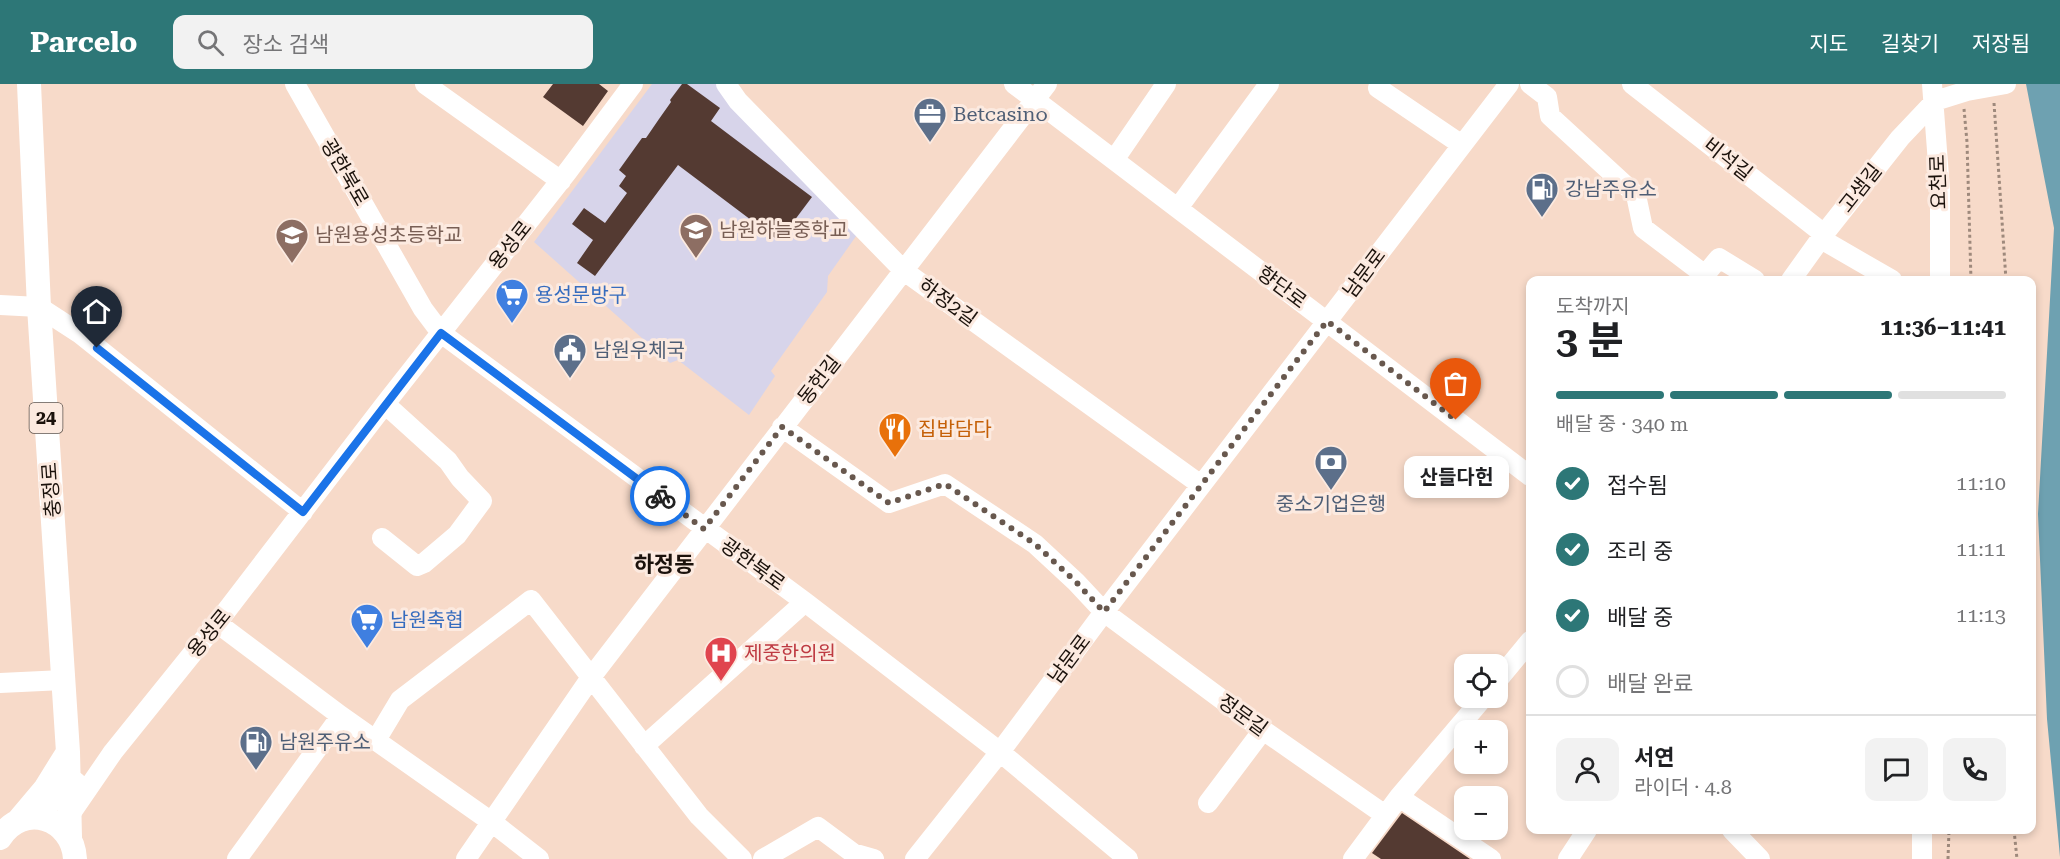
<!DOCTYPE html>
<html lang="ko">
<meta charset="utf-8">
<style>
:root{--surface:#fff;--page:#f2f2f2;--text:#202124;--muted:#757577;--line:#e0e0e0;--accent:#2d7777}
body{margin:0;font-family:"Roboto Serif","Noto Sans KR",serif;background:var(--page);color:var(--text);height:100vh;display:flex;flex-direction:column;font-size:22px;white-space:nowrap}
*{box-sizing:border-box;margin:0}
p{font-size:20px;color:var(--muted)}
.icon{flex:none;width:33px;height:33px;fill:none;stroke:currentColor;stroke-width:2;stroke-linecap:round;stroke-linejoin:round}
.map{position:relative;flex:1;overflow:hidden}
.panel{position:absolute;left:1526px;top:192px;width:510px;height:558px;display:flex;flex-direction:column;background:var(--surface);border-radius:12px;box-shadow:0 3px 9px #0003}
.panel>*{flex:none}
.buttons{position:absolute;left:1454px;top:570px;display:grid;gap:12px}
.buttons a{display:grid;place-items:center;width:54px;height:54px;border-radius:12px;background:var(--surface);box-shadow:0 3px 9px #0003;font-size:30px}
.pin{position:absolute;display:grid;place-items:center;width:51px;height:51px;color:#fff;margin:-62px -26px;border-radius:50% 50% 50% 0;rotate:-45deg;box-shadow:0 0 6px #0007}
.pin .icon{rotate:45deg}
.courier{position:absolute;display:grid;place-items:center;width:60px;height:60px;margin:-30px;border:4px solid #1a73e8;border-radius:50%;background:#fff;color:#222;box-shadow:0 2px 8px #0007}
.bubble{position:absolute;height:42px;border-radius:12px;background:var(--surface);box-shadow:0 3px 9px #0003;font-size:20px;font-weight:700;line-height:42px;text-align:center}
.headline em{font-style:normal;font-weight:700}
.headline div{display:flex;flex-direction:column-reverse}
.headline{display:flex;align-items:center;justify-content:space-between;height:102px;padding:0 30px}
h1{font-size:39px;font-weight:700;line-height:45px}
.bar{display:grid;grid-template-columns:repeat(4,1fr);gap:9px 6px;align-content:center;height:72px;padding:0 30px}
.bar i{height:8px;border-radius:4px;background:var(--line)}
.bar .active{background:var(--accent)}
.bar p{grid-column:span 4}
.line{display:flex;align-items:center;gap:15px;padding:0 30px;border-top:2px solid var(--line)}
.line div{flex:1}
.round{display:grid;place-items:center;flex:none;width:63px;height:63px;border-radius:12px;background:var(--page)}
ol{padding:0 30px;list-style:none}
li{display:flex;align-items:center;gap:18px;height:66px}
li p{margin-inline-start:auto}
li .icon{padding:6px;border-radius:50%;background:var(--accent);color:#fff;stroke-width:4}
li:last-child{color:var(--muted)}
li i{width:33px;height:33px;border:3px solid var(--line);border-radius:50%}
header{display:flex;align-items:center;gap:36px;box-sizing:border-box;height:84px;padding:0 30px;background:var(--accent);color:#fff}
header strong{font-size:28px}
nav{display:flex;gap:33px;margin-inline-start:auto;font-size:21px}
.search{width:420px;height:54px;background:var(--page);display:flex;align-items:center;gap:15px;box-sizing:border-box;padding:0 21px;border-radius:12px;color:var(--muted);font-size:22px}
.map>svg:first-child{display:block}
</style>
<header>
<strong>Parcelo</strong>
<div class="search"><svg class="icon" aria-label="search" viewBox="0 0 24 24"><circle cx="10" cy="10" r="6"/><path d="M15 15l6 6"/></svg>장소 검색</div>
<nav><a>지도</a><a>길찾기</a><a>저장됨</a></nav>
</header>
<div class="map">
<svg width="2060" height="775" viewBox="0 0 2060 775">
<rect width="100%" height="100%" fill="#f7dac9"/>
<path fill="#d7d4ea" d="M652,0h65l142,148 -31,44 -1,16 -56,79 4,5 -26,39 -71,-55 -8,3 -136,-121z"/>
<path fill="#6ea1b1" d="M2026,0h34v773l-13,-138 -9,-205 16,-286z"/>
<path fill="#543a32" d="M553,0h46l9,7 -25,35 -40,-29z
M682,0h5l33,24 -9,13 101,76 -33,44 -101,-76 -83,111 -18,-13 16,-23 -21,-16 12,-16 21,15 22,-30 -8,-7 7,-10 -7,-6 23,-32h4l13,-19 12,-17 -1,-2z
M1402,729l68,46h-89l-9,-6z"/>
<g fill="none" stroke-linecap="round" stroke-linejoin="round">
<path stroke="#9e897c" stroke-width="3" stroke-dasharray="3 3" stroke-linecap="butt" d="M1994,19l12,177
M1964,25l3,33 4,138
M2014,746l3,29
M1948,775l1,-29"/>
<path stroke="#fff" stroke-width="20" d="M295,0l128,225 18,24 364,269 195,150 128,107
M425,0l136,97
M726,0l12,17 166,170 297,214
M1014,0l516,392
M1530,0l17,13 3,19 86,79 7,33 62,47 14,-17 36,22
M1632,0l192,150
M1932,0l8,106v90
M1378,4l84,57
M1114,76l52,-76
M1178,124l91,-124
M1821,155l71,41
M1791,196l33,-46 76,-96 35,-37 32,-10 39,-7
M0,221l39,2 40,26 224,179
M782,343l107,76 56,-19 90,60 41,38 28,30 159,118 122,85
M382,454l35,28 7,-3 33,-28 25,-34 -22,-23 -12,-17 -63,-57
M217,539l124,93 152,107 46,36
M1497,597l33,-40
M0,599l63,-3
M376,656l24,-40 131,-100 168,216 43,43
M644,662l161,-144
M1399,713l92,62
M1208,719l55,-73
M69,732l44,-64 104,-129 168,-219 183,-233 65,-87
M33,734l43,-36
M1732,746l28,29
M1922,746v29
M237,775l104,-143
M466,775l126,-183 455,-592
M763,775l55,-32 35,26 21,6
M915,775l85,-107 104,-140 405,-528
M1353,775l46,-62 84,-99
M1568,775l19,-29"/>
<path stroke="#fff" stroke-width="24" d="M29,0l10,223 29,445 2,85
M18,737l27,-32 23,-37
M0,754c23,-37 73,-20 75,21"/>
</g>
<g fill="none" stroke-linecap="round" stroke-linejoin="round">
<path stroke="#68584e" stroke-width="6" stroke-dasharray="0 10.8" d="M660,412l44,33 78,-102 107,76 56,-19 90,60 41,38 28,30 223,-291 129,99"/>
<path stroke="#1a73e8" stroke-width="8" d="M97,264l206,164 138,-179 219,163"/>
</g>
<defs>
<symbol id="office-pin" viewBox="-11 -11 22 30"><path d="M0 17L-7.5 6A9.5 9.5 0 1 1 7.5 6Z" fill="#5c6f8a" stroke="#fceae0"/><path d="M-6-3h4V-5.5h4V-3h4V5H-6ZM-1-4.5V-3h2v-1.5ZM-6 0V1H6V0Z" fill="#fff"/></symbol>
<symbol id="fuel-pin" viewBox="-11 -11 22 30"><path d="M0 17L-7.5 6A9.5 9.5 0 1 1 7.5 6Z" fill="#5c6f8a" stroke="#fceae0"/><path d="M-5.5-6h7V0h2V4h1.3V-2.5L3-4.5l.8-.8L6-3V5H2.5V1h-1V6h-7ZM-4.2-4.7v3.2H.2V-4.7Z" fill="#fff"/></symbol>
<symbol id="school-pin" viewBox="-11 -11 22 30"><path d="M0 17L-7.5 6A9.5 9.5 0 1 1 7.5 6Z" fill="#8d6e63" stroke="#fceae0"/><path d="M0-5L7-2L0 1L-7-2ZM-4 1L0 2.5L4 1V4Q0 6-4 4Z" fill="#fff"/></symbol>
<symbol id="supermarket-pin" viewBox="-11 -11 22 30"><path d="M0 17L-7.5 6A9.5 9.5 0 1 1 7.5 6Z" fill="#3f7fe0" stroke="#fceae0"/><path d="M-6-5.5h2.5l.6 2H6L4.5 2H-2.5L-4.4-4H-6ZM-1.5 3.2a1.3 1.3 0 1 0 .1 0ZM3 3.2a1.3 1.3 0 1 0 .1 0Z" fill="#fff"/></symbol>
<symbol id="civic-pin" viewBox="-11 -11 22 30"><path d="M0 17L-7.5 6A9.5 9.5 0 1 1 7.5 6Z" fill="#5c6f8a" stroke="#fceae0"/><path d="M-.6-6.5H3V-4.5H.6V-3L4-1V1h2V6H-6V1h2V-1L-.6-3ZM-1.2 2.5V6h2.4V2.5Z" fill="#fff"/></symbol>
<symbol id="restaurant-pin" viewBox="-11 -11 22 30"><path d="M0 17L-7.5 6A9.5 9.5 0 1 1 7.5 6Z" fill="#e8710a" stroke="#fceae0"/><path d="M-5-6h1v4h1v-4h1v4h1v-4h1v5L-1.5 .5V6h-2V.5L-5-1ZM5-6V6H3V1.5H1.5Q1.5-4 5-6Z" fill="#fff"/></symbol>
<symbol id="bank-pin" viewBox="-11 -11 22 30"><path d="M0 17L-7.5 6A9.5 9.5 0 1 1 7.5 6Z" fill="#5c6f8a" stroke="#fceae0"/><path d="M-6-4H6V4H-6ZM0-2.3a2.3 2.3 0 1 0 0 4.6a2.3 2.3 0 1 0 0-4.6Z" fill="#fff"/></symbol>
<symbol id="hospital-pin" viewBox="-11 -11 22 30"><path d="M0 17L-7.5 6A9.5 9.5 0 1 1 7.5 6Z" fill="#e0444e" stroke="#fceae0"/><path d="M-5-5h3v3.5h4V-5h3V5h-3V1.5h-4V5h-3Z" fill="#fff"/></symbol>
</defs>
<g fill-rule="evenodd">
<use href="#office-pin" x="911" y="11" width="38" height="52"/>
<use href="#fuel-pin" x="1523" y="86" width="38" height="52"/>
<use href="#school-pin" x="677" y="127" width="38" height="52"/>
<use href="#school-pin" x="273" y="132" width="38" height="52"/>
<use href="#supermarket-pin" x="493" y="192" width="38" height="52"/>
<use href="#civic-pin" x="551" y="247" width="38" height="52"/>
<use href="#restaurant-pin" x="876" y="326" width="38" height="52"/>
<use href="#bank-pin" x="1312" y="359" width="38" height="52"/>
<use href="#supermarket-pin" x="348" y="517" width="38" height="52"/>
<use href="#hospital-pin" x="702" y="550" width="38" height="52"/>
<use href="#fuel-pin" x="237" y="639" width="38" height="52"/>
</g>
<g text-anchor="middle" stroke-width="6" stroke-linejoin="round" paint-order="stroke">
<rect fill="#fceae0" stroke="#5e534c" stroke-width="1.5" x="29.5" y="319" width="33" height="30" rx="4.5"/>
<g font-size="18" font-weight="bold" fill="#1b120c">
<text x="46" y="340">24</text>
</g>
<g font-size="20" fill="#4e5e75" stroke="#fceae0" text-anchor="start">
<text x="953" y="37">Betcasino</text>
<text x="1565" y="112">강남주유소</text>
<text x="593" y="273">남원우체국</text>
<text x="1331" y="427" text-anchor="middle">중소기업은행</text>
<text x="279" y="665">남원주유소</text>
</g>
<g font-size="20" fill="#1b120c" stroke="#fceae0">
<text transform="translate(1728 75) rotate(38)" y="7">비석길</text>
<text transform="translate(345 88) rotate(60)" y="7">광한북로</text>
<text transform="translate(1938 98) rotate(-92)" y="7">요천로</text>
<text transform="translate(1860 104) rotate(-52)" y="7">고샘길</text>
<text transform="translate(510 161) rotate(-52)" y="7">용성로</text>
<text transform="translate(1364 189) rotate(-53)" y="7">남문로</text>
<text transform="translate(1282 203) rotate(37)" y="7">향단로</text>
<text transform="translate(948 218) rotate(36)" y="7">하정2길</text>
<text transform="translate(819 296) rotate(-52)" y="7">동헌길</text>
<text transform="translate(51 406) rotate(-94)" y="7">충정로</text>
<text transform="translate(753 480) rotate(36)" y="7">광한북로</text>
<text transform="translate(209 549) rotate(-51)" y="7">용성로</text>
<text transform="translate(1069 575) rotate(-53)" y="7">남문로</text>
<text transform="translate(1243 631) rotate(36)" y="7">정문길</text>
</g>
<g font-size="20" fill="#785e54" stroke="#fceae0" text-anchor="start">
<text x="719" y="153">남원하늘중학교</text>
<text x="315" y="158">남원용성초등학교</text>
</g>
<g font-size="20" fill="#366cbe" stroke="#fceae0" text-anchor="start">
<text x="535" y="218">용성문방구</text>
<text x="390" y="543">남원축협</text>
</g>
<g font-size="20" fill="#c56008" stroke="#fceae0" text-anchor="start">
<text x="918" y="352">집밥담다</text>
</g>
<g font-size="20" fill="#be3a42" stroke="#fceae0" text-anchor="start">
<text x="744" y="576">제중한의원</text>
</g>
<g font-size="22" font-weight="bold" fill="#1b120c" stroke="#fceae0">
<text x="664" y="488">하정동</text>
</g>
</g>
</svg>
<div class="buttons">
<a><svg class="icon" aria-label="locate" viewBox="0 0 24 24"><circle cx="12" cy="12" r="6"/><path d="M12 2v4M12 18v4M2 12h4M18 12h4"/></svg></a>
<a>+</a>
<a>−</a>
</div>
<div class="pin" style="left:1456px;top:336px;background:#ea580c"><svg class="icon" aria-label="bag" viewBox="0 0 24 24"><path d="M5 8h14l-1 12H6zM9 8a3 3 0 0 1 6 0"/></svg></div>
<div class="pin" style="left:97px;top:264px;background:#1f2937"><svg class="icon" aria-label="home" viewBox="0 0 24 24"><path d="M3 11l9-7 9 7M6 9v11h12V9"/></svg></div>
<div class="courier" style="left:660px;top:412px"><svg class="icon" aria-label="bike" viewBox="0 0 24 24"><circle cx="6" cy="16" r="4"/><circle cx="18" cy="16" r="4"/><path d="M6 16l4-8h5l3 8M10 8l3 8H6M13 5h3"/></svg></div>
<div class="bubble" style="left:1404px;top:372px;width:105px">산들다헌</div>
<section class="panel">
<div class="headline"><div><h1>3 분</h1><p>도착까지</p></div><em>11:36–11:41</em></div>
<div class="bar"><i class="active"></i><i class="active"></i><i class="active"></i><i></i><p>배달 중 · 340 m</p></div>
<ol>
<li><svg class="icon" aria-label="check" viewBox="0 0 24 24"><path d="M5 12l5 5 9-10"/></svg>접수됨<p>11:10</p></li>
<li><svg class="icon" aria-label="check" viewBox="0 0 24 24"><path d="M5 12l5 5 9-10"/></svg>조리 중<p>11:11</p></li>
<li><svg class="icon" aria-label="check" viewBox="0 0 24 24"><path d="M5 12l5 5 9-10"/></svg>배달 중<p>11:13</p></li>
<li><i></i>배달 완료</li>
</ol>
<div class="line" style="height:108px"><a class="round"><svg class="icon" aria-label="person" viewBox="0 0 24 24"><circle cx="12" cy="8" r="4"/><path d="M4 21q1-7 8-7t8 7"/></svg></a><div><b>서연</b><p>라이더 · 4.8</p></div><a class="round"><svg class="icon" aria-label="chat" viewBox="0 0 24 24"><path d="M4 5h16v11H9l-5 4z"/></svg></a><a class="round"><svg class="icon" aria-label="phone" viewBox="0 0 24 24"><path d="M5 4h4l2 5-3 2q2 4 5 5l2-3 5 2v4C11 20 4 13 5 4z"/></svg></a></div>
</section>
</div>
